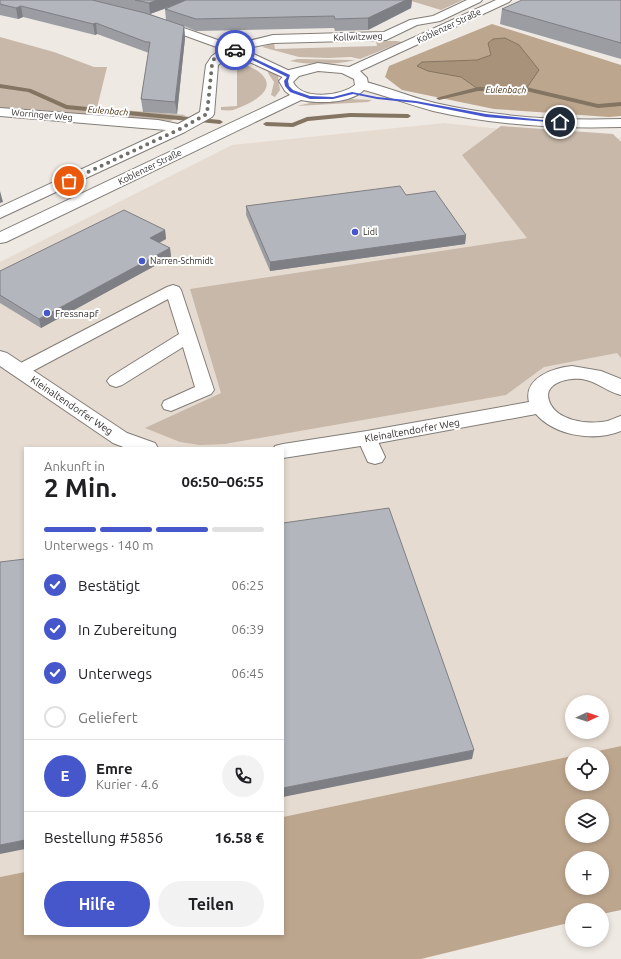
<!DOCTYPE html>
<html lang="de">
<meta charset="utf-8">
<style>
:root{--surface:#fff;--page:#f2f2f2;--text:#202124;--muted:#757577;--line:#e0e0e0;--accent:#4557cb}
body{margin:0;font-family:Ubuntu,sans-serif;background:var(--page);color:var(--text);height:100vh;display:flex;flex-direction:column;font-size:15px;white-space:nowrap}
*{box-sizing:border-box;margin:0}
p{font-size:13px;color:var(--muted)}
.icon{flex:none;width:22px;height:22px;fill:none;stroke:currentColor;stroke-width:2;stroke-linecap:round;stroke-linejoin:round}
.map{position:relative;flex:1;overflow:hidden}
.panel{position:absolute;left:24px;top:447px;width:260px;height:488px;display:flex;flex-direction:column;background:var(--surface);border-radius:0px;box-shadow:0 2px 6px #0003}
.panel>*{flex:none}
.needle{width:26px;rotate:87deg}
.buttons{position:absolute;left:565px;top:695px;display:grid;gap:8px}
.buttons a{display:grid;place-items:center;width:44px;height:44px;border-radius:50%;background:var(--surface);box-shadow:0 2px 6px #0003;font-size:20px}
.pin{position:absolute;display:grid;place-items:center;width:34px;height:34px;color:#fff;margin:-17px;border:2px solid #fff;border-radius:50%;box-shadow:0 1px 4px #0007}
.courier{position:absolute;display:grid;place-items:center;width:40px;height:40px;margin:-20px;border:3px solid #4557cb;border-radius:50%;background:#fff;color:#222;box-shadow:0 1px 5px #0007}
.headline em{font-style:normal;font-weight:700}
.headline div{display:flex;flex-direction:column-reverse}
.headline{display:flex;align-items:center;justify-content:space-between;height:68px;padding:0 20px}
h1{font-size:26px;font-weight:700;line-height:30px}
.bar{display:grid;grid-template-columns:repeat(4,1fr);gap:6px 4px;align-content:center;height:48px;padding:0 20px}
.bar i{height:5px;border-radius:3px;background:var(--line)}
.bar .current{background:var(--accent)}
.bar p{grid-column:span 4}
.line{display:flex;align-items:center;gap:10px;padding:0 20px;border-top:1px solid var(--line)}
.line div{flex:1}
.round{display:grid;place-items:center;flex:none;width:42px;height:42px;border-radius:21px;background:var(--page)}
ol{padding:0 20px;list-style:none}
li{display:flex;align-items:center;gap:12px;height:44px}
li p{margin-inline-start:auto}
li .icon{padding:4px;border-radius:50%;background:var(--accent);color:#fff;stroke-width:4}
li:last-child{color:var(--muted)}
li i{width:22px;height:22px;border:2px solid var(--line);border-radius:50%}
.primary-button{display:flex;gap:8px;margin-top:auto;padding:8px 20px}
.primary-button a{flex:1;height:46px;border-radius:24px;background:var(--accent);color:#fff;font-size:16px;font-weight:700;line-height:46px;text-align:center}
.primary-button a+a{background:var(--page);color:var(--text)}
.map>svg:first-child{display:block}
</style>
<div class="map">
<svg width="621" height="959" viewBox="0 0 621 959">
<rect width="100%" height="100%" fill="#efe9e3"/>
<path fill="#e6dbd0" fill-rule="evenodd" d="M444,123l159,17 18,-2v608l-37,8h-12v2l-289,61v-369h-258v424l-25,5v-615l232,-117zM572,702h30v30h-30z"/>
<path fill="#c7b8a9" d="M408,0h55l-22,10z
M0,37l54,15 40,15h13l-10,41 89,7 -16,6 -170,-13z
M376,41h21l5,1 -42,17 -9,-2 -23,1 -29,-1 -37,-10 12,-4 1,6 102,-3z
M232,59c10,5 26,9 32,18 12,16 -19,29 -31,33 -4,1 -8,0 -12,0v-3l16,-1v-42h-14l3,-3z
M297,59l58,1c-19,5 -46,5 -65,1z
M269,70l9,4v2l2,14 -5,7 -4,-2 3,-13 -6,-9z
M350,99l22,1 -4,2 -71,4 17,-4z
M501,126l112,8 8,8v216l-4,-5 -73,14 -38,28 -281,49 -25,1 -20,-3 -35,-14 76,-35 -31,-104 337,-51 -65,-83z"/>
<path fill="#bda68e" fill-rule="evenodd" d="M492,24l129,41v51l-12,1 -115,-8 -92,-19 -17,-13 4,-11zM491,55l-13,34 -17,-12 -39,-15 55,-2z
M621,746v164l-19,4v-4h-30v12l-151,37h-421v-82l25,-5v62h258v-117l289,-61v28h30v-30h-18zM572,806h30v30h-30zM572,858h30v30h-30z"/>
<path fill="#a8927a" stroke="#847462" d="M505,38l14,7 20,25 -13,19h-48l-17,-12 -33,-6 -11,-5 5,-4 55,-2 14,-5 -3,-12 5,-4z"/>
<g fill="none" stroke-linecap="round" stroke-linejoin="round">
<path fill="#847462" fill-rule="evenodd" d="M0,84l31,5 36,16 153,15 3,2 -3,2 -154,-15 -38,-17 -28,-4z
M478,87h48l72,17 23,-2v4l-23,2 -72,-17h-48l-39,9 -3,-2z
M350,113l58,1 3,2 -3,2 -58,-1 -42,4 -15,6 -27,-1 -3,-2 3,-2 26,1 15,-6z"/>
<defs>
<path id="lane" d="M173,285l6,2 2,3 33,100 -3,4 -40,17 -7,-2 -2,-4 2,-4 31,-14 -12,-40 -61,38 -6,2 -6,-2 -3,-4 3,-4 69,-43 -11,-35 -141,75 -6,1 -6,-1 -3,-4 3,-4 152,-79z
M367,432l7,1 11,24 -3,5 -7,2 -7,-2 -11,-24 3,-5z"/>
<path id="street" d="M467,0h15l-2,2 -40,19 -23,4 -31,15 -113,3 -30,6 51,24 1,3 -1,3 -5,1 -57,-26 -14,11 -4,49 -2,3 -27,15 -185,86v-11l166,-77 -166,-14v-8l158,12 20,4 22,-12 6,-47 6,-9 10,-7 -69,-25 -2,-2 2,-2h8l71,25 41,-10 111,-3 26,-12 23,-4z
M362,81c25,6 48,16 73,22 61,14 124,18 186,16v8c-63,2 -127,-2 -188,-16 -25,-7 -50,-16 -76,-23l-2,-3 2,-3z
M0,351l7,2 120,80 28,10 3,5h-32l-13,-5 -113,-77z
M572,366l29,5 20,8v16c-14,-3 -24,-14 -39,-16 -15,-2 -43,5 -31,26 8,15 34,19 50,17 7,0 13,-4 20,-6v15c-26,11 -66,5 -85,-17l-169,31 -84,13v-10h-9l1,-2 8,-2 84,-13 162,-29c-6,-24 24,-34 43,-36z"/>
<path id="secondary" d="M496,0h15l-2,2 -149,69 7,7 1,6c-9,20 -49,20 -67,16l-295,142 -6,1v-11l290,-137 -5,-4 -6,-10 10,-11 29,-7 31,4zM318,71l24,2 12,6 1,6c-14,11 -53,16 -62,-3l6,-6z"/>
</defs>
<use href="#lane" stroke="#827d78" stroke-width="2"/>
<use href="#street" stroke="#827d78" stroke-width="2"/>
<use href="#secondary" stroke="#827d78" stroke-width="2"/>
<use href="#lane" fill="#fff" fill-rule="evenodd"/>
<use href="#street" fill="#fff" fill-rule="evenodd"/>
<use href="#secondary" fill="#fff" fill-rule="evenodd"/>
</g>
<path fill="#9b9da3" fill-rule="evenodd" d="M0,0h412l-1,8 -43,22 -33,1 -1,-3 -138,3 -12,-5 1,12 -8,76 -34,-2 -2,-13 8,-46 -52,-19 -2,1 -72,-18 -5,2 -18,-4zM173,6l-8,3 1,11 -16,-6z
M621,0v59l-121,-35 2,-15z
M406,195l60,40 -1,9 -195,27 -24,-56v-9z
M165,230l1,9 -7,4 11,5 1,9 -130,71 -41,-25v-32z"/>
<path fill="#7e7f84" d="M157,0h30l-37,14 -1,-11z
M406,0h6l-1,8 -43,22v-12z
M21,6l2,11 -5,2 -2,-11z
M96,23l1,11 -2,1 -2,-11z
M184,26l1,12 -8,76 -2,-12z
M0,191l3,11 -3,1z
M165,230l1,9 -15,8 -1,-9z
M466,235l-1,9 -195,27v-9z
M170,248l1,9 -130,71 -2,-9z
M474,750l-2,9 -189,38v-9z
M25,840v9l-25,5v-9z"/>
<path fill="#b4b6bd" stroke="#7e7f84" d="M0,0h92l53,13 39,13 -9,76 -34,-3 9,-57h-4l-50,-19 -3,1 -72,-18 -5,2 -16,-4z
M135,0h22l-8,3z
M186,0h220l-38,18 -33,1 -1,-3 -138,3 -31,-10z
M522,0h99v43l-119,-34z
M400,186l6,9 29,-4 31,44 -196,27 -24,-56z
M124,210l41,20 -15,8 20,10 -131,71 -39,-24v-24z
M389,508l85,242 -191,38v-265z
M25,559v281l-25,5v-283z"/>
<path fill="#4557cb" d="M234,49l56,26 -2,6 1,5 4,4 17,6 23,1 19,-5 25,5 39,4 70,13 76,8 -2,1 -74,-6 -70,-14 -39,-4 -24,-5 -20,5h-23l-20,-7 -5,-6 -1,-5 3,-4 -53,-26z"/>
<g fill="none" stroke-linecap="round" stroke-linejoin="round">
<path stroke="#726f6b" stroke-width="4" stroke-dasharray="0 7.2" d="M69,181l111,-52 27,-15 5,-49 2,-6 18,-10 3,1"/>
</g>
<g fill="#4557cb" stroke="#fff" stroke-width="1.5">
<circle cx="355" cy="232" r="4"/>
<circle cx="142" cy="261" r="4"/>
<circle cx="47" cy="313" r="4"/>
</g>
<g text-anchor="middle" stroke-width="4" stroke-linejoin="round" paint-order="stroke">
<g font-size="9" fill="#2f2d2a" stroke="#fff">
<text transform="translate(449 26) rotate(-25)" y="3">Koblenzer Straße</text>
<text transform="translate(358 37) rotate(-2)" y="3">Kollwitzweg</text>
<text transform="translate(42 115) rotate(5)" y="3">Worringer Weg</text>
<text transform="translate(150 167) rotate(-26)" y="3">Koblenzer Straße</text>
</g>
<g font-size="9" font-style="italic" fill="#442b0b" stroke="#fff">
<text transform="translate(506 90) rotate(1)" y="3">Eulenbach</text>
<text transform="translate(108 111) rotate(5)" y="3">Eulenbach</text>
</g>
<g font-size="9" fill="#2f2d2a" stroke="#fff" text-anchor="start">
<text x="363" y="235">Lidl</text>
<text x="150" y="264">Narren-Schmidt</text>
</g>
<g font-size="10" fill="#2f2d2a" stroke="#fff" text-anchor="start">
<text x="55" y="317">Fressnapf</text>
</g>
<g font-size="10" fill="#2f2d2a" stroke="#fff">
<text transform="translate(72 405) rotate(34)" y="4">Kleinaltendorfer Weg</text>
<text transform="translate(412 430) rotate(-10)" y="4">Kleinaltendorfer Weg</text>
</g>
</g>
</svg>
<div class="buttons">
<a><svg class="needle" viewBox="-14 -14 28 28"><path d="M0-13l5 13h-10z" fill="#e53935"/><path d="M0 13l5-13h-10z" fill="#757577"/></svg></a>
<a><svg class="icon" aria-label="locate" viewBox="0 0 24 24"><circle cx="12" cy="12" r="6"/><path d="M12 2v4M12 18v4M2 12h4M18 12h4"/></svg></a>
<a><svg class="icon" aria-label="layers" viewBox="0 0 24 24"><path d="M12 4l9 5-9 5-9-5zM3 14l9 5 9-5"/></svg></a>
<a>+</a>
<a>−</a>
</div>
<div class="pin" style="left:69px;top:181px;background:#ea580c"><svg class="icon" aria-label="bag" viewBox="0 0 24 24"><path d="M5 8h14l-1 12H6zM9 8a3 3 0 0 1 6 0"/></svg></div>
<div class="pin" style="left:560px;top:122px;background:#1f2937"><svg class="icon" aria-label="home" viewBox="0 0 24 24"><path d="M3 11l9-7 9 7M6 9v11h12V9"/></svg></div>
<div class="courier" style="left:235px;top:50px"><svg class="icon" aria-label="car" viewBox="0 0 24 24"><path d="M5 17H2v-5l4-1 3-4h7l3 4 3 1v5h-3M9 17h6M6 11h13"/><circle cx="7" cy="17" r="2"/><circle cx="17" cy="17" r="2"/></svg></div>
<section class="panel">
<div class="headline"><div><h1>2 Min.</h1><p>Ankunft in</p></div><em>06:50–06:55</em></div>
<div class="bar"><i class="current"></i><i class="current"></i><i class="current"></i><i></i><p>Unterwegs · 140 m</p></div>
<ol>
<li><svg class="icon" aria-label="check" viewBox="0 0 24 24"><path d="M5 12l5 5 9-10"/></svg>Bestätigt<p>06:25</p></li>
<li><svg class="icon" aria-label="check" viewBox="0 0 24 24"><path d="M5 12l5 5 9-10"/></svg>In Zubereitung<p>06:39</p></li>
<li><svg class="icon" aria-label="check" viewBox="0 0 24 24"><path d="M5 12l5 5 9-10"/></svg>Unterwegs<p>06:45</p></li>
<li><i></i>Geliefert</li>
</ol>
<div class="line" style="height:72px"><b class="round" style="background:var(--accent);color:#fff">E</b><div><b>Emre</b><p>Kurier · 4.6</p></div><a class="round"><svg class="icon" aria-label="phone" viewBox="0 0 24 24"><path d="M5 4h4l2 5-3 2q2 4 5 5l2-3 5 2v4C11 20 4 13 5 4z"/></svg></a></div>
<div class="line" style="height:52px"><div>Bestellung #5856</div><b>16.58 €</b></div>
<div class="primary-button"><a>Hilfe</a><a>Teilen</a></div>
</section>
</div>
